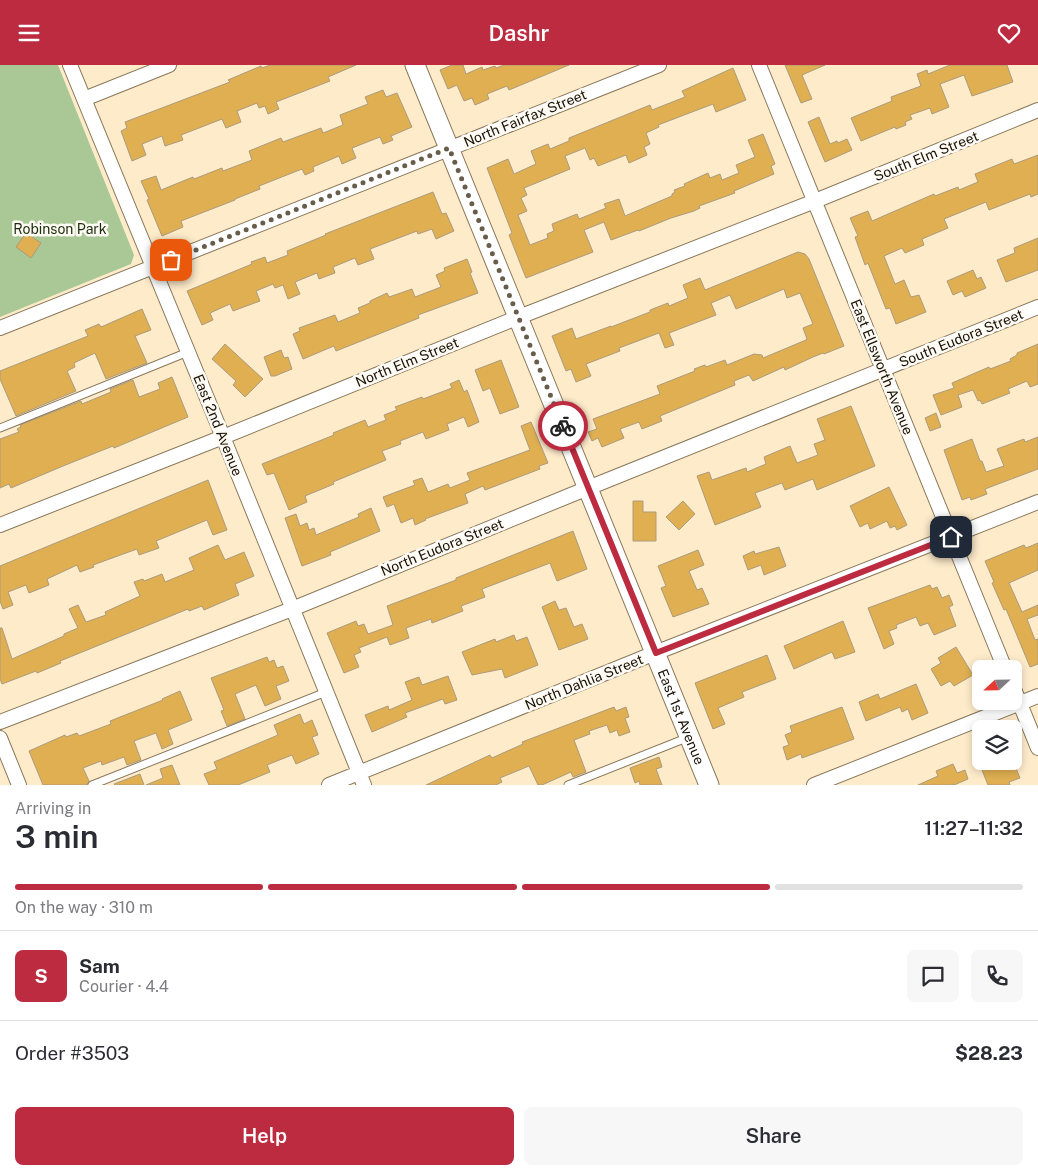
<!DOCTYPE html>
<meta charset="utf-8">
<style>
:root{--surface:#fff;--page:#f7f7f7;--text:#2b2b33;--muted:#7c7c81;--line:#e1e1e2;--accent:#bc2b40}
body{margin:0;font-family:"Public Sans",sans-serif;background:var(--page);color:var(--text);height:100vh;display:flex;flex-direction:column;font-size:19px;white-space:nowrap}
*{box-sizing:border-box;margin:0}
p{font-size:16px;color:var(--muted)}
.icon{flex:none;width:28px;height:28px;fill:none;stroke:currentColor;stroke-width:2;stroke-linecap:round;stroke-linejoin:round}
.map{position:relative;height:720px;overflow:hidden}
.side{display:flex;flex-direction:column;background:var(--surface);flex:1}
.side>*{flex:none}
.needle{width:32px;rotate:248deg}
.buttons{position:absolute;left:972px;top:595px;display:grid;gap:10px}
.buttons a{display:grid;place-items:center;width:50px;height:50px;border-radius:8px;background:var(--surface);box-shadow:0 2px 8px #0003;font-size:25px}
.pin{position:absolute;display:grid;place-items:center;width:42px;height:42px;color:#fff;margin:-21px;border-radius:10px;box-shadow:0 2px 8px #0006}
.courier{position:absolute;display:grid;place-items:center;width:50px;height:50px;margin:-25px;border:4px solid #bc2b40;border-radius:50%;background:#fff;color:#222;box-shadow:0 1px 6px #0007}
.summary em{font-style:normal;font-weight:600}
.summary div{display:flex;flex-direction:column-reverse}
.summary{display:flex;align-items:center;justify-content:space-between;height:85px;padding:0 15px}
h1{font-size:32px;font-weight:600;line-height:38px}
.bar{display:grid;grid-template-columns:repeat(4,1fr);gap:8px 5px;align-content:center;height:60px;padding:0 15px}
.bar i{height:6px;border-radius:4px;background:var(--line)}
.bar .selected{background:var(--accent)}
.bar p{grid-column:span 4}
.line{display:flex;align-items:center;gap:12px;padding:0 15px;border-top:1px solid var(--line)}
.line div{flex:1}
.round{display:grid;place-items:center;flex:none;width:52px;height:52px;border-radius:8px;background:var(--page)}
.action{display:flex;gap:10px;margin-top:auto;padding:10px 15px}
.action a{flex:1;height:58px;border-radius:8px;background:var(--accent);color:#fff;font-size:20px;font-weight:600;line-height:58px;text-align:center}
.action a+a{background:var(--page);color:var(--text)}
header{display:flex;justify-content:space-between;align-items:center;height:65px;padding:0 15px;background:var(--accent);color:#fff;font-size:22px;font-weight:600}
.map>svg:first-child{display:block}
</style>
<header><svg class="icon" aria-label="menu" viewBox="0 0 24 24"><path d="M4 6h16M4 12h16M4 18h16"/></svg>Dashr<svg class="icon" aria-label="heart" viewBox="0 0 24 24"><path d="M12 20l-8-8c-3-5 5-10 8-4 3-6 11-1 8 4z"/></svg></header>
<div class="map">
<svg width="1038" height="720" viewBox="0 0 1038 720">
<rect width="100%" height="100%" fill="#feebca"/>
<path fill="#a9c896" d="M0,0h58l76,190 -3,9 -131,53z"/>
<path fill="#dfaf51" stroke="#ac9b7c" d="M270,0h86l-28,12 2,4 -54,21 3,7 -11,5 -3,-8 -6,2 -2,-5 -20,8 4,11 -15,6 -4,-9 -41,16 2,5 -18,6 -3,-10 -20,8 4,11 -14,6 -11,-30 6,-3 -2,-6 105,-40 -2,-2 33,-14 1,2z
M452,0h11l3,9 16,-7 1,3 12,-4 1,2 8,-3h65l-60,25 -2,-4 -20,8 2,5 -14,6 -3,-7 -8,3 -7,-16 -9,4 -8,-19z
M785,0h40l-23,10 10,24 -11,4z
M950,0h57l6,17 -41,14 -8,-21 -24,9 9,23 -17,7 -2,-6 -20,7 2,4 -7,3 1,3 -10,4 -1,-2 -34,14 -10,-23 41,-17 -1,-4 30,-11 -4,-12 10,-4 1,4z
M733,3l13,32 -30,12 -3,-8 -55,21 1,2 -13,6 4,11 -6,3 3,8 -18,8 -3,-8 -28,11 -4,-8 -4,2 -5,-12 -20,8 5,13 -46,19 3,7 -6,3 6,13 -9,4 12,30 18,-7 -1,-4 7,-3 -2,-7 25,-10 2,5 27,-11 -2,-4 15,-5 6,17 47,-20v-2l3,-2 -1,-2 11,-4 -1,-2 24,-11 2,5 10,-4 2,6 17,-7 -3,-8 19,-8 -7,-17 15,-6 12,30 -4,2 3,8 -40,17 1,2 -36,13 1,2 -6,3 -23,7 -32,13 -1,-1 -27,10 -7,-18 -20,8 9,22 -67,26 -17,-43 3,-2 -25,-65 21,-9 6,15 22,-10 -5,-13 17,-7 2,5 19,-8v-3l81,-33 2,5 33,-13 -3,-6z
M383,25l3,7 11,-4 15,34 -21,9 2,4 -10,4 -3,-7 -28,11 4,10 -14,6 -3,-8 -26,11 1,4 -9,4 -3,-6 -43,17 1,3 -25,10v1l-54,21 2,6 -21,9 -15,-36 2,-1 -8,-18 15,-5 5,14 32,-13 1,2 28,-11 1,3 29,-11 -3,-9 32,-13 2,4 38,-14 2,5 20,-8 -3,-10 28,-11 -3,-7z
M819,52l11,27 7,-3 1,2 9,-4 5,11 -27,12 -17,-40z
M1038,90v39l-7,3 -1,-3 -41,16 -3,-8 -42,17 4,9 -26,11 2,6 -19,8 -3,-5 -18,8 11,28 9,-4 7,17 8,-2 7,17 -30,12 -6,-16 -4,1 -18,-46 -3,2 -10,-28 3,-1 -8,-18 18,-7 4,10 62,-27 1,2 23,-9 1,3 19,-8 -3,-8 37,-15 2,5z
M433,127l9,22 4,-1 8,18 -18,8 -4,-10 -14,5 -1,-3 -47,18 4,10 -16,6 -3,-7 -22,9 2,6 -16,6 -2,-6 -22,9 5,12 -12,5 -5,-14 -8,3 -2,-4 -17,7 4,10 -27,10 -3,-7 -20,9 3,7 -11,5 -15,-34 65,-27 -1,-2 14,-5 2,6 21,-8 -1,-4 39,-16 -1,-1z
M26,168l15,10 -10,15 -15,-11z
M1038,173v32l-32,12 -9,-22 18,-7 -1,-5z
M798,187l7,2 4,5 35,87 -20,8 -1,-1 -10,4 -28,13 -1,-3 -31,14 -4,-6 -15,6 1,4 -75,31 2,5 -20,8 -3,-7 -19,7 4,9 -22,9 -4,-9 -6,3 -4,-9 9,-3 -4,-10 67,-25 -3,-8 38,-15 -1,-2 11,-4 1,2 19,-7 2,5 27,-11 8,1 1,3 43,-18 1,-1 -4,-11 10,-4 -13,-31 -13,5 -3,-9 -48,20 -6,-14 -19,8 5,12 -47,18 5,12 -9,3 -6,-15 -40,15 1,3 -34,13 5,12 -15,6 -5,-13 -5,2 -14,-35 20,-8 4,11 35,-13v1l39,-15v-2l18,-7 1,3 19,-8 -5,-13 17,-7 5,12z
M467,194l5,13 -2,1 8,20 -60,22 1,3 -83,33 -2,-5 -31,13 -10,-25 7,-3 -1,-3 36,-13 3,7 22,-9 -2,-5 12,-5v-2l17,-8 2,4 23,-8 3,8 26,-10 -5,-12 9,-4 -1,-3z
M973,205l4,9 4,-2 5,11 -21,9 -3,-6 -9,4 -6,-14z
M142,244l9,21 -16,6 12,27 -41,16 -11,-26 -21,10 1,4 -8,4 9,20 -60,25 -16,-37v-8l88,-35 -3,-6 14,-6 2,3z
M225,279l38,35 -18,18 -12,-12 3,-4 -24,-22z
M1038,279v40l-8,3 -3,-6 -19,8 2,4 -28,11 -2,-4 -2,1 -5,-11 -15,5 4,12 -21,8 -8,-20 21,-7 -2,-5 37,-16 1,2 21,-8 -1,-2 7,-4v-2z
M281,285l3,8 4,-1 4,12 -17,7h-4l-7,-19z
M501,295l18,47 -19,7 -10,-26 -7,3 -8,-21z
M172,312l16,40 -74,31 -1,-2 -50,20 -52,22 -2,-4 -9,4v-49l19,-7 -2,-3 4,-2 -1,-2 61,-24 1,3 29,-12 -1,-3 23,-9 6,17 21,-8 -2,-6z
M459,315l5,12 3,-2 12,32 -11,5 -4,-10 -17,7 2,6 -23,9 -3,-7 -23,9 1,3 -19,7 4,9 -53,22 1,2 -29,12 2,6 -18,8 -15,-37 -7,2 -5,-11 72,-29 -1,-2 32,-13 3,7 18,-7 -2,-5 13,-5 -2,-3 27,-10 1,2 29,-11 -2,-4z
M851,341l24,60 -58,24 -4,-11 -28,11 -3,-7 -27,10 6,14 -46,18 -18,-49 12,-4 3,8 34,-12 1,4 19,-8 -2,-7 26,-11 7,17 21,-8 -4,-11 11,-4 -8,-21z
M936,348l5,14 -11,4 -5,-13z
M531,357l17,41 -9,3 1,3 -55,21 -2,-4 -18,8 3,9 -43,16 1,1 -11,5 -2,-7 -12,5 -7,-19 -7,3 -4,-10 32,-12 -2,-4 9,-3 6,14 20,-8 2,4 20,-8 -3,-7 63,-23 -9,-24z
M1038,372v32l-53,20 2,5 -16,6 -1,-3 -8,3 -18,-50 28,-11 8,22h2l4,11 18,-6 -7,-17 27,-10 1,3z
M208,415l19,50 -14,5 -6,-15 -51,21 3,7 -20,7 -2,-6 -44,16 1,2 -14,5 -3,-7 -30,14 2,6 -20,8 -3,-8 -18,7 5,13 -10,4 -3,-8v-35z
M889,422l18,38 -10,5 -2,-4 -5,2 -3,-7 -17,8 -2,-6 -8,4 -10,-21z
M633,436h10v11h13v29h-23z
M683,436l12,13 -16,16 -13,-13z
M371,443l9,23 -50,21 1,3 -29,11 -17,-48 11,-4 4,12 7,-3 2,7 5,-2 2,7 43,-18 -1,-3z
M573,466l14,38 -30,12 -7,-18 -68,26 3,8 -24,9 2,5 -31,12 -1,-4 -25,9 3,10 -19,7 -3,-8 -28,11 2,4 -7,3 5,12 -15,6 -17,-40 29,-12 2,5 6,-2 4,10 25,-9 -6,-19 69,-26v-2z
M1038,478v27l-29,13 13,29 16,-7v10l-11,4 8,21 3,-1v25l-8,3 -24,-58 -2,1 -12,-27 2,-1 -9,-21 39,-16 2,3z
M218,480l7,15 19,-8 10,24 -19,8 4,11 -35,15 -2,-4 -13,5 -1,-2 -128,52 1,2 -24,10 -1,-2 -34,13 -2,-5v-51h2l10,31 52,-23v-2l14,-6 -9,-19 9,-4 8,17 20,-7 -1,-3 35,-16 -6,-14 9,-3 1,2 18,-7 3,8 29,-12 -5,-12z
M779,482l7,19 -22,9 -3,-10 -13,5 -5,-14 11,-5 1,3z
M698,485l6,15 -15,6 8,19 5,-2 7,16 -36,13 -12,-29 5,-2 -8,-20z
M930,520l2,4 5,-2 5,11 7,-3 4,10 -4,2 7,19 -22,9 -6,-12 -8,3 -4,-9 -20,8 1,3 -8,3 5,13 -10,5 -16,-41z
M555,536l4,9 7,-2 8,19 8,-3 6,15 -29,11 -17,-43z
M843,556l12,31 -20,7 -3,-7 -38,17 -10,-23z
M514,570l2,6 11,-4 11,28 -33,13 -3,-9 -30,6 -10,-23 33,-13 1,3z
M956,582l17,28 -19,11 -4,-5 -9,5 -10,-17 10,-6 -3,-5z
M767,590l9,24 -34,13 2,5 -26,11 7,16 -12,5 -18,-46z
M267,592l2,5 5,-2 3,8 6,-2 6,15 -13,5 5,13 -16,7 -9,-21 -21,9 10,25 -18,7 -6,-15 3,-1 -13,-32z
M448,611l9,24 -12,4 -2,-5 -38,14 2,4 -35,15 -7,-17 23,-9 1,4 23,-10 -7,-18 14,-5 3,8z
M916,619l12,29 -16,7 -4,-11 -6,3 -2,-5 -34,14 -7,-19 19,-8 2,5z
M180,626l12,29 -24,10 5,14 -11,5 -6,-16 -22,8 7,19 -14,5 -3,-8 -22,8 -1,-4 -18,7 6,13 -2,4h-44l-14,-34 36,-16 1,2 11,-4 2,3 32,-12 -1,-3 53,-21 -1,-1z
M614,642l2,4 10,-4 3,10 -4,1 5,14 -11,4 -2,-6 -7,3 -3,-8 -18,6 1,3 -16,6 12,32 -13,5 -2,-5 -29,13h-4l-9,-19 -29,12 2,4 -6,3h-70l64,-30 2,3 31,-14 -1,-2z
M842,642l12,32 -52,19 -1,-4 -14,6 -4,-13 6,-2 -4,-10 7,-3 -2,-6z
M300,649l4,10 8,-4 6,15 -6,2 7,17 -23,10 -4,-9 -25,10 3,7 -32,13h-29l-5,-11 13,-5 -3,-7 64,-27 -4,-10z
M659,692l3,10 -6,2 6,16h-22l-1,-4 -4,2 -5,-15z
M984,696h29l7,17 -11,4 1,3h-22l-6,-15 5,-2z
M953,699l4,9 8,-3 3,9 -14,6h-36l20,-9 -2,-5z
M172,700l8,20h-34l17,-7 -3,-9z
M140,709l4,11h-29l-1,-1z"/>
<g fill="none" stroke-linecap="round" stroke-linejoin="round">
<defs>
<path id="lane" d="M0,363l188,-76
M92,720l234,-93
M568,720l121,-48"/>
<path id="street" d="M70,0l153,372 141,348
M759,0l246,604
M84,34l85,-34
M0,263l659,-263
M0,460l223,-88 296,-120 296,-116 223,-91
M1014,624l24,59
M0,657l292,-113 296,-121 450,-181
M0,673l19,47
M329,720l326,-132 383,-151
M814,720l224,-89"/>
<g id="secondary">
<path id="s1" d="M415,0l294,720"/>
</g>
</defs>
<use href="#lane" stroke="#89785a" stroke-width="9"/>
<use href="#street" stroke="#89785a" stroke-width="16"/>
<use href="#secondary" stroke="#89785a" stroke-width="21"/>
<use href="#lane" stroke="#fff" stroke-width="7"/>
<use href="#street" stroke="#fff" stroke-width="14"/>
<use href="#secondary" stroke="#fff" stroke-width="19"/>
</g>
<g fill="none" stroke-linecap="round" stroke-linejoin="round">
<path stroke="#685d4b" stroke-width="5" stroke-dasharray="0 9" d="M171,195l278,-112 114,278"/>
<path stroke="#bc2b40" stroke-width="6" d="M563,361l93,227 295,-116"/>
</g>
<g text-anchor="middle" stroke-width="5" stroke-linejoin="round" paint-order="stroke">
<g font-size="14" fill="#181106" stroke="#fefaf4">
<text transform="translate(525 53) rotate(-22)" y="5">North Fairfax Street</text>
<text transform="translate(926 91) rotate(-22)" y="5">South Elm Street</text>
<text transform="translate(961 273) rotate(-22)" y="5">South Eudora Street</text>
<text transform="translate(407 297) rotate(-22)" y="5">North Elm Street</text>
<text transform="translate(882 302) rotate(68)" y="5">East Ellsworth Avenue</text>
<text transform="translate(218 360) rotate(68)" y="5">East 2nd Avenue</text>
<text transform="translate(442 482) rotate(-22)" y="5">North Eudora Street</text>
<text transform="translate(584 617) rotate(-22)" y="5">North Dahlia Street</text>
<text dy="5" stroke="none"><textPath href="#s1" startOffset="704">East 1st Avenue</textPath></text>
</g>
<g font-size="14" fill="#1c2f0d" stroke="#fefaf4">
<text x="60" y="169">Robinson Park</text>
</g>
</g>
</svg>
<div class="buttons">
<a><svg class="needle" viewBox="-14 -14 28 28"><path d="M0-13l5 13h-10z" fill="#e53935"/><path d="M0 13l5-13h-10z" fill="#7c7c81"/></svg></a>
<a><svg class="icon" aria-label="layers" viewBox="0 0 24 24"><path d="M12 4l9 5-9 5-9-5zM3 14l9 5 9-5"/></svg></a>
</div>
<div class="pin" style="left:171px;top:195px;background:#ea580c"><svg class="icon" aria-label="bag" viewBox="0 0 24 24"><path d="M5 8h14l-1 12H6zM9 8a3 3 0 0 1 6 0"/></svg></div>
<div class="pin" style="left:951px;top:472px;background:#1f2937"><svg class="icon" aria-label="home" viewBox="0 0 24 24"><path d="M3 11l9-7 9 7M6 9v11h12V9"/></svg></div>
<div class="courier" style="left:563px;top:361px"><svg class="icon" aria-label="bike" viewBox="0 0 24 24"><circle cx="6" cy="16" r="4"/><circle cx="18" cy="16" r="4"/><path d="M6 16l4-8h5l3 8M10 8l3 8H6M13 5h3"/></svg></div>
</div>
<section class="side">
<div class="summary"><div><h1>3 min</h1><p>Arriving in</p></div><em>11:27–11:32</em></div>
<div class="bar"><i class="selected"></i><i class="selected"></i><i class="selected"></i><i></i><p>On the way · 310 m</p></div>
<div class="line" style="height:90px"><b class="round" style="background:var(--accent);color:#fff">S</b><div><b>Sam</b><p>Courier · 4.4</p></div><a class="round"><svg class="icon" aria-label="chat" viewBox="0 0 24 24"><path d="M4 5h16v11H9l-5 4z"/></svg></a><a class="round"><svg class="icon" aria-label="phone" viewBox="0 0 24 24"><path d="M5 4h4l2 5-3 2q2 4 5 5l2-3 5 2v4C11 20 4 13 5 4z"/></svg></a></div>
<div class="line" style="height:65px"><div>Order #3503</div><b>$28.23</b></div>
<div class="action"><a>Help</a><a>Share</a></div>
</section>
